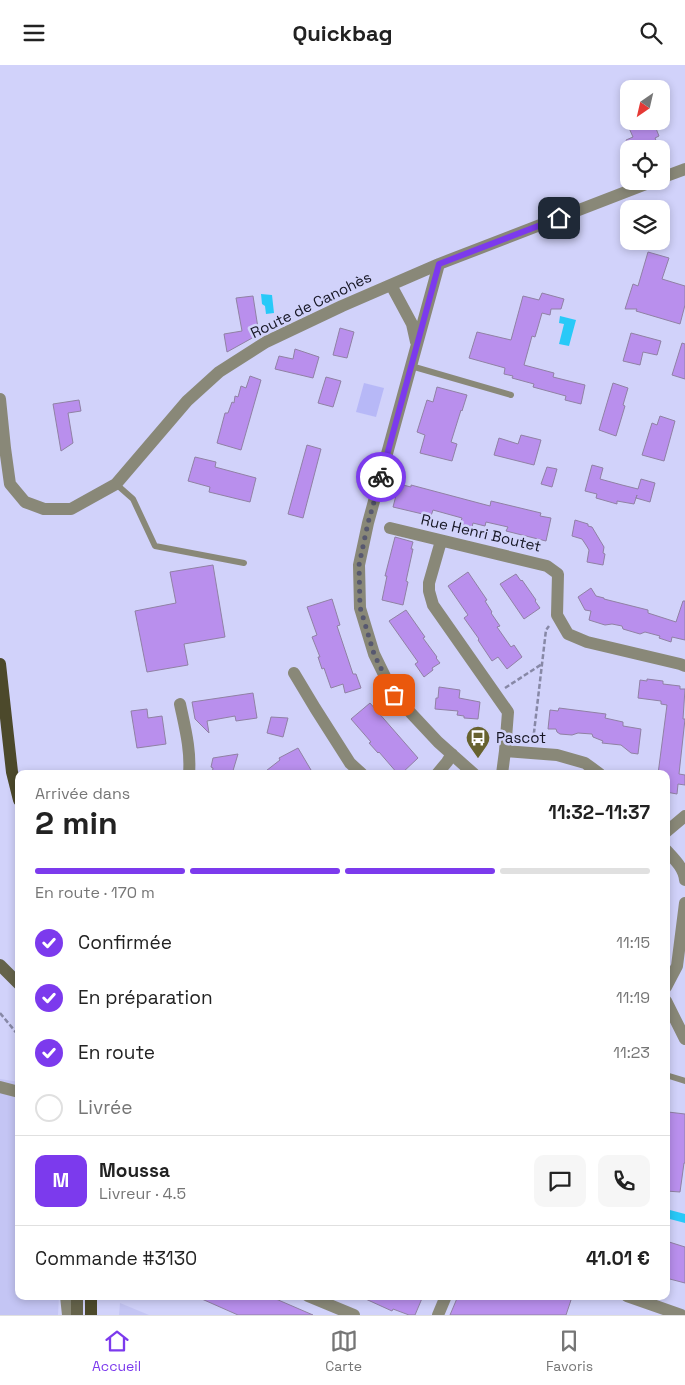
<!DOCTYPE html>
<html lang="fr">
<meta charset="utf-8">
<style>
:root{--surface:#fff;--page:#f6f6f6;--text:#222;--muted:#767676;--line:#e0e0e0;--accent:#7c3aed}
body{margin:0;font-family:"Space Grotesk",sans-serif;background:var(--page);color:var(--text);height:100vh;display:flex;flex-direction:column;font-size:19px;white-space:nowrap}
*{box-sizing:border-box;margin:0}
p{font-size:16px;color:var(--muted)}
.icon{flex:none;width:28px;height:28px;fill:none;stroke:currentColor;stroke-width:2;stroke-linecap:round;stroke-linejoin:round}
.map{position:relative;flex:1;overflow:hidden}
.details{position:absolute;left:15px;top:705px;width:655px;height:530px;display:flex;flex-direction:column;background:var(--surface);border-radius:10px;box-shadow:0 2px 8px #0003}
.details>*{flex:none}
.needle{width:32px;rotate:214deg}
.tools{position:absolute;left:620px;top:15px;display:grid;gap:10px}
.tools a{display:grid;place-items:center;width:50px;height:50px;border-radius:10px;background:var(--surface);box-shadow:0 2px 8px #0003;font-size:25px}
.pin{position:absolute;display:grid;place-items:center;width:42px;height:42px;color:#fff;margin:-21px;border-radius:10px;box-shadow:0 2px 8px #0006}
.courier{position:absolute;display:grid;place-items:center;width:50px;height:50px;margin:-25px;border:4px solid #7c3aed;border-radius:50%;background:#fff;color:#222;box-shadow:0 1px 6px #0007}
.overview em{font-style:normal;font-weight:600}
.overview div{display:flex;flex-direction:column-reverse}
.overview{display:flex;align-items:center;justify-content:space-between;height:85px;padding:0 20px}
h1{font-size:32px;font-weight:600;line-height:38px}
.bar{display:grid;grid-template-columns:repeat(4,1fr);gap:8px 5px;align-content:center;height:60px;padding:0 20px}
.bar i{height:6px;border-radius:4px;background:var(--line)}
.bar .current{background:var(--accent)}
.bar p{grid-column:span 4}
.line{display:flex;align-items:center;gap:12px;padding:0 20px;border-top:1px solid var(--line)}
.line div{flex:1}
.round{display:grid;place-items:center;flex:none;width:52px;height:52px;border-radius:10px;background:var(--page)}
ol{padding:0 20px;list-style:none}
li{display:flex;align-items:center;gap:15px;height:55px}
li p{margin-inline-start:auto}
li .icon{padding:5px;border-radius:50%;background:var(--accent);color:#fff;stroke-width:4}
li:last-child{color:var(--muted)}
li i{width:28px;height:28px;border:2px solid var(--line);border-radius:50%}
header{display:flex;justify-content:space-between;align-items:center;height:65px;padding:0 20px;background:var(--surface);font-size:22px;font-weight:600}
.menu{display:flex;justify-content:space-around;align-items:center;height:70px;border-top:1px solid var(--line);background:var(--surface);font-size:14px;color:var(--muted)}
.menu a{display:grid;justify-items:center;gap:2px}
.menu .current{color:var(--accent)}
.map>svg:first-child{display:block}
</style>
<header><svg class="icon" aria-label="menu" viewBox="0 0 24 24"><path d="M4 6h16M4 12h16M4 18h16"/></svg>Quickbag<svg class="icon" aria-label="search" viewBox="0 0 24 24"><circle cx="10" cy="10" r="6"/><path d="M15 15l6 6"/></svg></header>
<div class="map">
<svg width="685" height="1250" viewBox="0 0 685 1250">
<rect width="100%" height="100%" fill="#d1d2fa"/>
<path fill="#c4c5f4" d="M0,1014l19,3v214h40l-1,19h-58z
M120,1238l29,12h-30z"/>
<path fill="#b7b8f7" d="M364,318l20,5 -8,29 -20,-5z"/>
<path fill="#28c9f8" d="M261,229l11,1 2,18 -8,1 -1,-8 -3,-2z
M560,251l16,4 -7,26 -10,-2 5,-20 -5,-1z
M666,1144l19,5v9l-19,-5z"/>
<path fill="#b98fed" stroke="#9081a4" d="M645,56h3l3,6 4,-1 4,10 -4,2 3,7 -10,4h-18l-4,-9 7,-3 -4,-9z
M648,187l21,6 -7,21 23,7v19l-5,19 -44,-13 1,-2h-12l8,-25 5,2z
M542,228l22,6 -3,10h-10l-1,6 -8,-2 -7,24 -3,-1 -8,29 30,8 -1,4 32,8 -4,19 -16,-4 1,-4 -33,-9 1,-3 -22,-6 1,-2 -9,-2 1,-6 -36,-10 8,-26 34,8 12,-44 16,4z
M253,231l5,32 14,-2v1l-45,25 -3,-18 18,-3 -6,-33z
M340,263l14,4 -7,26 -14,-3z
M631,268l30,8 -4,14 -14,-3 -3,13 -17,-4z
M682,278l3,1v35l-13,-4z
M295,284l24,8 -6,21 -38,-9 4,-13 14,3z
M250,311l11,4 -20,70 -24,-7 8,-30h3l4,-11 2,1 1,-7 3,1 3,-11 5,2z
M326,312l15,4 -8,26 -15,-4z
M613,318l15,5 -5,17 2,1 -9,30 -17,-6z
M437,322l30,8 -5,16 -1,-1 -10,32 6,2 -5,17 -32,-8 5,-18 -8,-3 10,-32 6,2z
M79,335l2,11 -13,2 5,30 -12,8 -8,-47z
M660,351l15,5 -11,40 -22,-6 10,-32 5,2z
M521,370l20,5 -7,25 -40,-10 5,-17 19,6z
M307,380l14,4 -18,69 -15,-4z
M195,392l21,5 -1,5 41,11 -6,24 -41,-10 1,-5 -22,-6z
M592,400l11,3 -3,11 22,6 16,4 3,-10 14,4 -5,19 -14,-4 1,-3 -3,9 -17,-3v3l-21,-6 1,-4 -12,-3z
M547,402l10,2 -5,18 -11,-3z
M399,419l12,3v-2l79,21 1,-5 50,12 -1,3 11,2 -5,23 -40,-10 2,-4 -22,-5 -1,4 -12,-3 -1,4 -12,-3 2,-6 -29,-8 -2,6 -38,-9z
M575,455l13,4v2l4,1 12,20 -1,6 2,1 -2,11 -16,-3 2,-12 -3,-5 -4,-6 -10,-3z
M395,472l18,5 -2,7h2l-7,32 2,1 -5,23 -21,-5 5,-24h-2z
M213,500l12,72 -41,7 4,21 -41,7 -12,-61 41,-8 -6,-31z
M468,507l19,28 -2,1 7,11 -1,1 9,13 -3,1 14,20 3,-2 8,12 -15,12 -9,-12 -6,4 -14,-21 1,-1 -15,-21 4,-3 -20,-29z
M516,509l5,7 1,-1 14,20 -1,1 5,7 -16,11 -24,-35z
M591,523l5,8 8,2v1l44,11v3l28,9 7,-21h2v39l-13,-3 -1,5 -12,-4 1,-2 -15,-4 -5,2 -17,-5 -1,-3 -10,-2 -7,1 -16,-5 2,-9 -6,-1 -7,-13z
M332,534l8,26 -3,1 16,48h3l5,14 -16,5 -2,-9 -12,4 -7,-20 -2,1 -4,-12h2l-8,-20 5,-2 -10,-28z
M406,545l19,27 -2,1 14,19 -1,1 4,5 -8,5 1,2 -9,7 -9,-13 3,-2 -29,-41z
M647,614l16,2v3l17,2v3h5l-2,30h2l-6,55 6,1v10l-7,-1 -1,10 -11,-2v-18h-8l9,-69 -6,-1v-3l-23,-3 2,-18 7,1z
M439,622l21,3 -1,8 21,4 -2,17 -14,-1v-2l-7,-1 1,-4 -23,-2 1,-11h2z
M253,628l4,25 -21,3 -1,-5 -28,5 2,12 -14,-14 -3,-17z
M370,638l48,55 -17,16h-3l-19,-22 -1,1 -9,-10 2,-1 -20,-23z
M559,643l47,6 -1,4 18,4v4l18,3 -3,25 -7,-1 -10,-8 -19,-2 1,-2 -10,-4 -1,-3 -14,-1 -6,2 -12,-1 -3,-2 -1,-3h-8l2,-19 8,1z
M147,644l1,9 14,-2 4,28 -29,4 -6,-37z
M271,652l17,1 -5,19 -16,-4z
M298,683l13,22 -6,4h-43l18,-14 -1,-2z
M238,689l-6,20h-20l1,-6 -2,-1 2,-9z
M668,1047l17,2v49h-1l-4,29 -14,-1v-64h2z
M666,1176l19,6v36l-19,-5z
M195,1231h74l44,19h-75z
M359,1231h64l-8,19h-6l-16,-6 -1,2z
M458,1231h103l10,4 -5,15h-116z"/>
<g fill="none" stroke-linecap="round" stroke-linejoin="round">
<path stroke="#8788a6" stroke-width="2.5" stroke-dasharray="5 2.5" stroke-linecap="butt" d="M505,623l37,-24
M533,676l13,-111 3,-4
M0,948l19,23"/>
<path stroke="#898878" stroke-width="6" d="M411,301l100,29
M116,419l17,15 22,47 89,17
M666,1010l19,6"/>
<path stroke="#898878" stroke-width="12" d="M661,113l24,-9
M439,199l-71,259 -9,42 1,43 14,46 20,41 44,47 36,32
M391,220l21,39 4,18
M0,334l5,49 5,36 15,18 19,7h27l45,-25 71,-83 32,-29 47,-30 76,-36 97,-42 215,-83
M390,463l157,38 11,8 -1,41 11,19 19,8 93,22 5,2
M441,476l-12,42v8l4,14 75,107 -3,39
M294,608l21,35 35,55 12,11
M180,639c5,24 11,46 9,70
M437,709l10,-12 5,-8
M502,709l3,-23 52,4 28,8 15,11
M666,767l19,-16
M666,785c8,9 18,18 19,30
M666,922l11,-21 8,-63
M666,936l19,38
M0,1022l19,5
M66,1231l2,19
M308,1231l46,19
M627,1231l54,19
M438,1250l8,-19"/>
<path stroke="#65634b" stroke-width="12" d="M0,900l19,19
M77,1250v-19"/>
<path stroke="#4c492b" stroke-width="12" d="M0,599l12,108 7,28
M91,1250v-19"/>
</g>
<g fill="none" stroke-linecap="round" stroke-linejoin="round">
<path stroke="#57586f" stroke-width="5" stroke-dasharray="0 9" d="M381,412l-13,46 -9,42 1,42 14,47 20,41"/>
<path stroke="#7c3aed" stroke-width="6" d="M381,412l58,-213 120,-46"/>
</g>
<defs>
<symbol id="bus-pin" viewBox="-11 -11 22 30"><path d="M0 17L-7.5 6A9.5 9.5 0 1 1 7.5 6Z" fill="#67622f" stroke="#d1d2fa"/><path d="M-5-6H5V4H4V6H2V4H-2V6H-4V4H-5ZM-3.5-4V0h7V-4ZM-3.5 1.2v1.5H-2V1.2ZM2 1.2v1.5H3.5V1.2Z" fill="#fff"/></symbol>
</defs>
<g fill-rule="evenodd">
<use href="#bus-pin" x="464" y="659" width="28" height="38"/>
</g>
<g text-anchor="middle" stroke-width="5" stroke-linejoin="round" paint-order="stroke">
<g font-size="15" fill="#161624" stroke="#d1d2fa">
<text transform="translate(311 240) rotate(-26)" y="5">Route de Canohès</text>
<text transform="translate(481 468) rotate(13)" y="5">Rue Henri Boutet</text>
</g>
<g font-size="15" fill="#161624" stroke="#d1d2fa" text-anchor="start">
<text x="496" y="678">Pascot</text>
</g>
</g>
</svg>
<div class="tools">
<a><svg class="needle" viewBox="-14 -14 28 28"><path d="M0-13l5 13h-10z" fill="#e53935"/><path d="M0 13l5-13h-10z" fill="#767676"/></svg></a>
<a><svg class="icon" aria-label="locate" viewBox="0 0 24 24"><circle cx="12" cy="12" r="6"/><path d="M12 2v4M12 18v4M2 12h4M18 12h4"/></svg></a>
<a><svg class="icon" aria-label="layers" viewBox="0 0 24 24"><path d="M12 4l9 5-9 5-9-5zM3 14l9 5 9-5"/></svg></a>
</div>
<div class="pin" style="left:394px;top:630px;background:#ea580c"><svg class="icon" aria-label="bag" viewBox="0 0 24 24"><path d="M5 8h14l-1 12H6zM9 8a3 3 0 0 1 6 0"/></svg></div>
<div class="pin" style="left:559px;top:153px;background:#1f2937"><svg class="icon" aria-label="home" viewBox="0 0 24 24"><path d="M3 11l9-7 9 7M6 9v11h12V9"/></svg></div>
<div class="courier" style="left:381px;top:412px"><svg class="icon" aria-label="bike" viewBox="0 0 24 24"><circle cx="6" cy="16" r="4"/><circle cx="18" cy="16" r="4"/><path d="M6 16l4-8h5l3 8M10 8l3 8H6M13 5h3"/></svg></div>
<section class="details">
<div class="overview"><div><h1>2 min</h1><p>Arrivée dans</p></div><em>11:32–11:37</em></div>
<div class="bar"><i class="current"></i><i class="current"></i><i class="current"></i><i></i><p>En route · 170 m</p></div>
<ol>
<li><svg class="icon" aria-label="check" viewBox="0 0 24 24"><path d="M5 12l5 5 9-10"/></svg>Confirmée<p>11:15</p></li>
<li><svg class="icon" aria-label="check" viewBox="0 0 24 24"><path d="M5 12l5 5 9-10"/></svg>En préparation<p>11:19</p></li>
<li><svg class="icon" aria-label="check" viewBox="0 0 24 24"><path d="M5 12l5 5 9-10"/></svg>En route<p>11:23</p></li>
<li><i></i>Livrée</li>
</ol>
<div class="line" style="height:90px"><b class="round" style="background:var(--accent);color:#fff">M</b><div><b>Moussa</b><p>Livreur · 4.5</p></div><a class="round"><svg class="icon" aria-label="chat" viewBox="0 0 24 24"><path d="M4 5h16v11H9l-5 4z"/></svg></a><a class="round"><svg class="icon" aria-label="phone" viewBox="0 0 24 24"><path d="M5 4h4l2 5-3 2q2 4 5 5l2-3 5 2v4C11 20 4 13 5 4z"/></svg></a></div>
<div class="line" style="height:65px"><div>Commande #3130</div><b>41.01 €</b></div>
</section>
</div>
<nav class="menu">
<a class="current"><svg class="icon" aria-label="home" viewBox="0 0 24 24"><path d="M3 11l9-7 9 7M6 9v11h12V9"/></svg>Accueil</a>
<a><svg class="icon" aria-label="map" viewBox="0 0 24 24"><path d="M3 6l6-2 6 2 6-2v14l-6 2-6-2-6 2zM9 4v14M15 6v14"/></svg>Carte</a>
<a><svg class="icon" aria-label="saved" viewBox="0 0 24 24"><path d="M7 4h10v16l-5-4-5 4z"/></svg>Favoris</a>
</nav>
